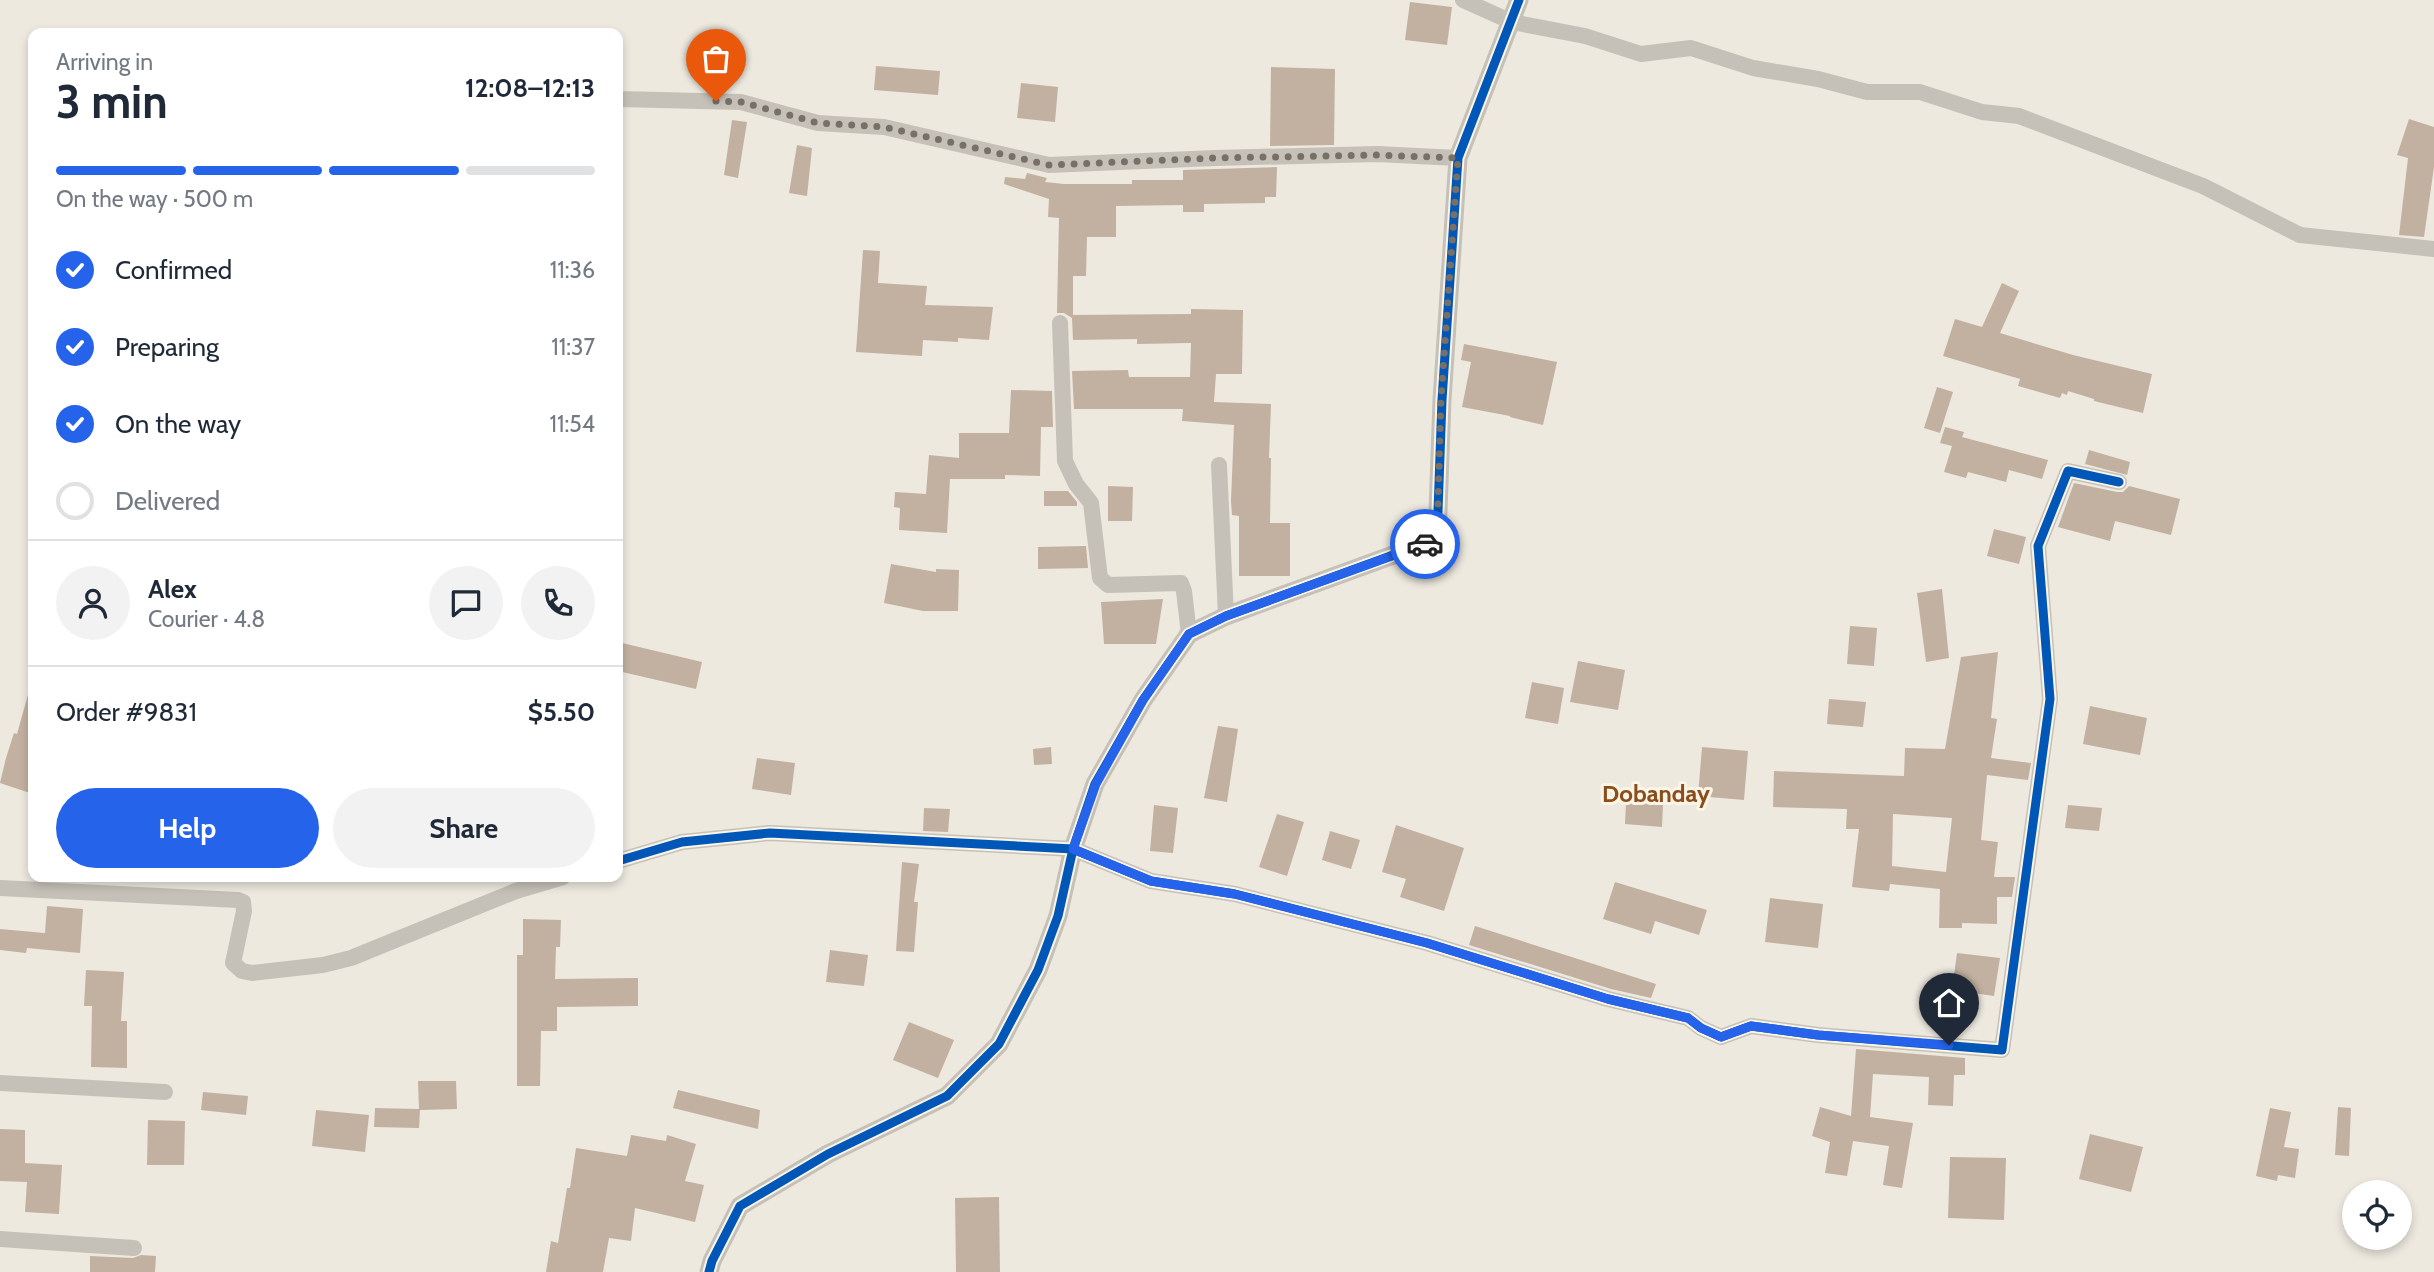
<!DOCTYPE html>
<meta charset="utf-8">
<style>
:root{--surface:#fff;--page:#f2f2f3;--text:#1f2937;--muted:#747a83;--line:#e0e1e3;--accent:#2563eb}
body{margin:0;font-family:Cabin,sans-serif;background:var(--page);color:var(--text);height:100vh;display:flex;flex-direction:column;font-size:26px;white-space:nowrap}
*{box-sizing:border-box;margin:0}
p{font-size:23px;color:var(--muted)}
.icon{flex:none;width:38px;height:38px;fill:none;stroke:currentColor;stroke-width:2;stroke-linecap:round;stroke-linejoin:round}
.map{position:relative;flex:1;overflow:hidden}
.details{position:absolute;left:28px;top:28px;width:595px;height:854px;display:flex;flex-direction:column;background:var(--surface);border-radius:14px;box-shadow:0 4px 10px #0003}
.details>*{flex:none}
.tools{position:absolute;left:2342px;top:1180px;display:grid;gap:14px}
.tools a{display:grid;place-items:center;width:70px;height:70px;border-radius:50%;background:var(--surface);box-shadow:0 4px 10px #0003;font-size:35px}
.pin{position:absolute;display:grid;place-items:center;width:60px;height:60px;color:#fff;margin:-72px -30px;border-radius:50% 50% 50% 0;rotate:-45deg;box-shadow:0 0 7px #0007}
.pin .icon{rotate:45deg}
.courier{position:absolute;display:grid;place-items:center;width:70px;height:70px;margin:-35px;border:5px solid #2563eb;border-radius:50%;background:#fff;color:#222;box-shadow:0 2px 9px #0007}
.head em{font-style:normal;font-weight:700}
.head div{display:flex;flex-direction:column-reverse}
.head{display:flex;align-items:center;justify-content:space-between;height:119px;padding:0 28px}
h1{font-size:46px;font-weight:700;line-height:52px}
.bar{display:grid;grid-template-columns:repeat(4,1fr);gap:10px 7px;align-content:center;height:84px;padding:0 28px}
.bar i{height:9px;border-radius:5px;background:var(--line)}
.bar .selected{background:var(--accent)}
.bar p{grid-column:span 4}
.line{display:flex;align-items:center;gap:18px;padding:0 28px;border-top:2px solid var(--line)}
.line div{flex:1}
.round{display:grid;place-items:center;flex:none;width:74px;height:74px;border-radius:37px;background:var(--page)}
ol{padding:0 28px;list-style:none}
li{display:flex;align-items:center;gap:21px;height:77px}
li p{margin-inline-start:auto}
li .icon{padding:7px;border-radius:50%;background:var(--accent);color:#fff;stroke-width:4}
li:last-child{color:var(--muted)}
li i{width:38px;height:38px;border:4px solid var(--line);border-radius:50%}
.cta{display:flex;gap:14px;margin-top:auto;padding:14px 28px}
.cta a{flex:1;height:80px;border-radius:42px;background:var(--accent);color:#fff;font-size:28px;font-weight:700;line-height:80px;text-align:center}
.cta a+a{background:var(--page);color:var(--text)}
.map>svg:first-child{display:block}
</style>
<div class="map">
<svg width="2434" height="1272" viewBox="0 0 2434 1272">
<rect width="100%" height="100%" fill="#ede9df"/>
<path fill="#c2b1a0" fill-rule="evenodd" d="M1410,2l42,5 -5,38 -42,-5z
M876,66l64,5 -2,24 -64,-5z
M1271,67l64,2 -1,76 -64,1z
M1021,83l37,4 -3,35 -38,-4z
M2409,119l25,8v40l-10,70 -25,-2 9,-77 -11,-3z
M732,120l15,2 -9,56 -14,-3z
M797,145l15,3 -5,48 -18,-3z
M1277,167l-1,30h-11v6l-61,1v8h-21v-7l-67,1v31h-29l-1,39h-13v39l118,-1v-5l52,1 -1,64h-26l-2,28 57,2 -2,54h2l-1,65h20v53h-51v-60l-7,-1 -1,-14 3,-76 -52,-4 1,-12h-109l-2,-38 56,-1 1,7h61l1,-34 -54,1v-5l-64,1 -1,-22 -8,-5h-7l2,-95 -11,-1 1,-18 -45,-15 1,-7 20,2 2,-6 20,5 -2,4 19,2h68v-4h51v-10z
M863,250l17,1 -2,32 49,3 -2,19 68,2 -4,33 -31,-2v4l-35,-2 -1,16 -66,-4z
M2002,283l17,8 -19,42 73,22 79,19 -9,39 -49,-12v-2l-26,-8 -1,4 -5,-2 -2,5 -42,-12 2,-7 -77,-23 12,-37 27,8z
M1464,344l93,18 -14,63 -33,-8v-1l-48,-9 9,-45 -10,-2z
M1937,387l16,5 -13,41 -16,-5z
M1011,390l41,1 1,36h-12l-1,49 -35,-1v4h-55l-3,54 -48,-3 1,-22 -6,-1 1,-15 31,2 3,-39 30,3v-25h50z
M1945,427l19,5 -2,5 86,23 -6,19 -33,-9 -3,12 -38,-10 -2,6 -22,-6 8,-26 -12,-3z
M2089,450l41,12 -3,13 -42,-11z
M2074,483l43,9h6l6,-6 51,13 -9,36 -56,-14 -5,20 -52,-14z
M1108,486l25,1 -1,34h-24z
M1044,491h24l9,11v4h-33z
M1994,529l32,8 -7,27 -32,-8z
M1086,546l2,22 -50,1v-22z
M891,564l45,8v-3l23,1 -1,41h-35l-39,-8z
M1942,589l7,69 -23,4 -9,-69z
M1163,599l-7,45h-52l-3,-42z
M1850,626l27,2 -3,38 -27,-2z
M618,642l84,20 -6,27 -78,-18z
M1998,652l-7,66 6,1 -6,39 40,5 -3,17 -41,-5 -6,65 17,2 -4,35h21l-3,20h-15v27l-35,-1v5h-23l1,-39 -50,-5 -1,7 -37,-4 7,-58h-13l1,-20 -74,-2 1,-36 130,5 1,-28 40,1 16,-92zM1893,814l59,4 -6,54 -54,-6z
M1578,661l47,9 -7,40 -48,-8z
M1532,682l32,6 -6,36 -33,-6z
M29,691l4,1v102l-33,-11 6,-25 8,-25 3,1z
M1829,699l37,3 -3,25 -36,-3z
M2090,706l57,12 -7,37 -57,-11z
M1218,726l20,3 -11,73 -23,-4z
M1051,747l1,17 -18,1 -1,-16z
M1702,747l46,4 -4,49 -46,-4z
M757,758l38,5 -4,32 -39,-6z
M1626,802l37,3 -1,22 -37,-3z
M1154,805l24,3 -5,45 -23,-2z
M2068,805l34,3 -3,23 -34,-3z
M924,808l26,1 -2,23 -25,-1z
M1277,814l27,8 -17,54 -28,-9z
M1396,825l68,23 -20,63 -44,-14 6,-18 -24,-7z
M1330,831l30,9 -9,29 -29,-9z
M902,862l17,2 -5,38h4l-4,50 -18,-1z
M1615,882l92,28 -8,25 -44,-14 -4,13 -48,-15z
M1770,898l53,6 -5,44 -53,-6z
M47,906l36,3 -3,44 -53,-5 -1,5 -26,-3v-21l45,4z
M523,919l38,1 -1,27h-4l-1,32 83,-1v28l-81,1v24h-16l-1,55h-23v-131h6z
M1475,926l181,58 -5,14 -40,-9 -142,-44z
M830,950l38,5 -4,31 -38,-4z
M1957,953l43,5 -6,38 -42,-6z
M86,970l38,2 -3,49h6v47l-36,-1 1,-61h-8z
M909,1022l45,18 -16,38 -45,-18z
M1856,1049l109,9v17h-11l-1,31 -25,-1 1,-28 -56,-3 -3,43 43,6 -11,65 -19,-3 6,-39 -36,-5 -6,35 -22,-3 5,-31 -18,-6 8,-29 31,9z
M418,1081h38l1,28 -37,1 -1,18 -45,-1 1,-19 44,1z
M678,1090l82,20 -2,19 -85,-21z
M203,1092l45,4 -2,19 -45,-5z
M2338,1107l13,1 -2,48 -14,-1z
M2270,1108l21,4 -7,35 15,2 -4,29 -17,-3 -1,6 -21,-5z
M316,1110l53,5 -4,37 -53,-6z
M148,1120l37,1 -1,44h-37z
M0,1129l25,1v33l37,2 -3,49 -34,-2 2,-30 -27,-1z
M2090,1134l53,13 -12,45 -52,-13z
M631,1135l35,6 1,-6 29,9 -11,37 19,4 -9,37 -60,-14 -4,33 -22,-3 -6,34h-57l5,-31 7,2 9,-55h3l6,-40 51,8z
M1950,1157l56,1 -2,62 -56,-2z
M999,1197l1,75h-44l-1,-74z
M141,1255l15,1 -1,16h-65v-16l43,2z"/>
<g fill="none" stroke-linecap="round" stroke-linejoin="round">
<path stroke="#c6c1b8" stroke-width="16" d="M1463,0l49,22 73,14 56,18 50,-6 62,20 65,11 49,13h53l62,20 37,4 184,70 97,49 134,14
M618,99l123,3 77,21 66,4 165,38 166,-7 162,-4 81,4
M1060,323l5,138 11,23 15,19 9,75 8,7 73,-2 3,8 5,43
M1219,465l7,151
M618,861l64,-19 88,-9 303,16 78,32 84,13 192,49 181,56 80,19 13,10 20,9 30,-11 67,9 184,15 48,-351 -12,-153 30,-75 51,11
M0,888l238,12 5,2 1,9 -11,52 9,8 10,2 71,-8 28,-7 165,-67 47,-14
M0,1083l165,9
M0,1239l134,9"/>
<path stroke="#c6c1b8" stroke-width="19" d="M709,1272l3,-11 28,-55 88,-52 119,-58 52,-52 39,-74 20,-54 15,-67 22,-65 48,-84 46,-66 37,-18 211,-77 5,-139 16,-242 61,-158"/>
<defs>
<path id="cycleway" d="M618,861l64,-19 88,-9 303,16 78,32 84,13 192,49 181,56 80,19 13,10 20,9 30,-11 67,9 184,15 48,-351 -12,-153 30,-75 51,11
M709,1272l3,-11 28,-55 88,-52 119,-58 52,-52 39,-74 20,-54 15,-67 22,-65 48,-84 46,-66 37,-18 211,-77 5,-139 16,-242 61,-158"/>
</defs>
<use href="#cycleway" stroke="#faf5e6" stroke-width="13"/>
<use href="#cycleway" stroke="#0057b8" stroke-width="9"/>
</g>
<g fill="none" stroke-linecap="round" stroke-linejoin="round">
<path stroke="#767067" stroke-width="7" stroke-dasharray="0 12.6" d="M716,101l25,1 77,21 66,4 165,38 166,-7 162,-3 81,3 -17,242 -4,139 -12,5"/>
<path stroke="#2563eb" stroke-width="9" d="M1425,544l-199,72 -37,18 -46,66 -47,84 -23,65 78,32 83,13 193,49 181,56 80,19 13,10 20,9 30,-11 67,9 131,10"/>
</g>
<g text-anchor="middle" stroke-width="6" stroke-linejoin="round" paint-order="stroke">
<g font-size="24" font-weight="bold" fill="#894e1b" stroke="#faf5e6">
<text x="1656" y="802">Dobanday</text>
</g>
</g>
</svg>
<div class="tools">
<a><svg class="icon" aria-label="locate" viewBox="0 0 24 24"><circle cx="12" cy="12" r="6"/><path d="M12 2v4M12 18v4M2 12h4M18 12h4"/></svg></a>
</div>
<div class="pin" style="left:716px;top:101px;background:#ea580c"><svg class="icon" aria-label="bag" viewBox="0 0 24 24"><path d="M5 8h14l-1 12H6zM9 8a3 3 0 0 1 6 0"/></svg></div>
<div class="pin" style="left:1949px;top:1045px;background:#1f2937"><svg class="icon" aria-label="home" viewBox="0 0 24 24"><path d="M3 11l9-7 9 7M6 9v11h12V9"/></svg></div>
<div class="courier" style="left:1425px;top:544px"><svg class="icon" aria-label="car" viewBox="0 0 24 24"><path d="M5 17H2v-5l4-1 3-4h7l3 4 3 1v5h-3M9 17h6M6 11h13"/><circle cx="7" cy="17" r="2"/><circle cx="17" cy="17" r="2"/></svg></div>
<section class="details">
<div class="head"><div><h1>3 min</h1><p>Arriving in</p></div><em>12:08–12:13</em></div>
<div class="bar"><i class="selected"></i><i class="selected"></i><i class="selected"></i><i></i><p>On the way · 500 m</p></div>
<ol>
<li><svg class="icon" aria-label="check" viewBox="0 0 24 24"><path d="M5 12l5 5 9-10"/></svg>Confirmed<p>11:36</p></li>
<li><svg class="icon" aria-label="check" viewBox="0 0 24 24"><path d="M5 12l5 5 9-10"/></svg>Preparing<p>11:37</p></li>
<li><svg class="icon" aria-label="check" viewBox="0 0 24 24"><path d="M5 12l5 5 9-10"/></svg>On the way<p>11:54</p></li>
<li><i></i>Delivered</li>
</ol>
<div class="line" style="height:126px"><a class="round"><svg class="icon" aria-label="person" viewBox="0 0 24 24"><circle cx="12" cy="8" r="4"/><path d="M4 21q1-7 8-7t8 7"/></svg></a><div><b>Alex</b><p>Courier · 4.8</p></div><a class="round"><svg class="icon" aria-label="chat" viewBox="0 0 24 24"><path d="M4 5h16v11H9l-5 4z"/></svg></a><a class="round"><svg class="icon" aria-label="phone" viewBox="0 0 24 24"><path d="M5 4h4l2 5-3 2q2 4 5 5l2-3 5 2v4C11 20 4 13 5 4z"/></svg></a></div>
<div class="line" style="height:91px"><div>Order #9831</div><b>$5.50</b></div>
<div class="cta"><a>Help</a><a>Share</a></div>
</section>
</div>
